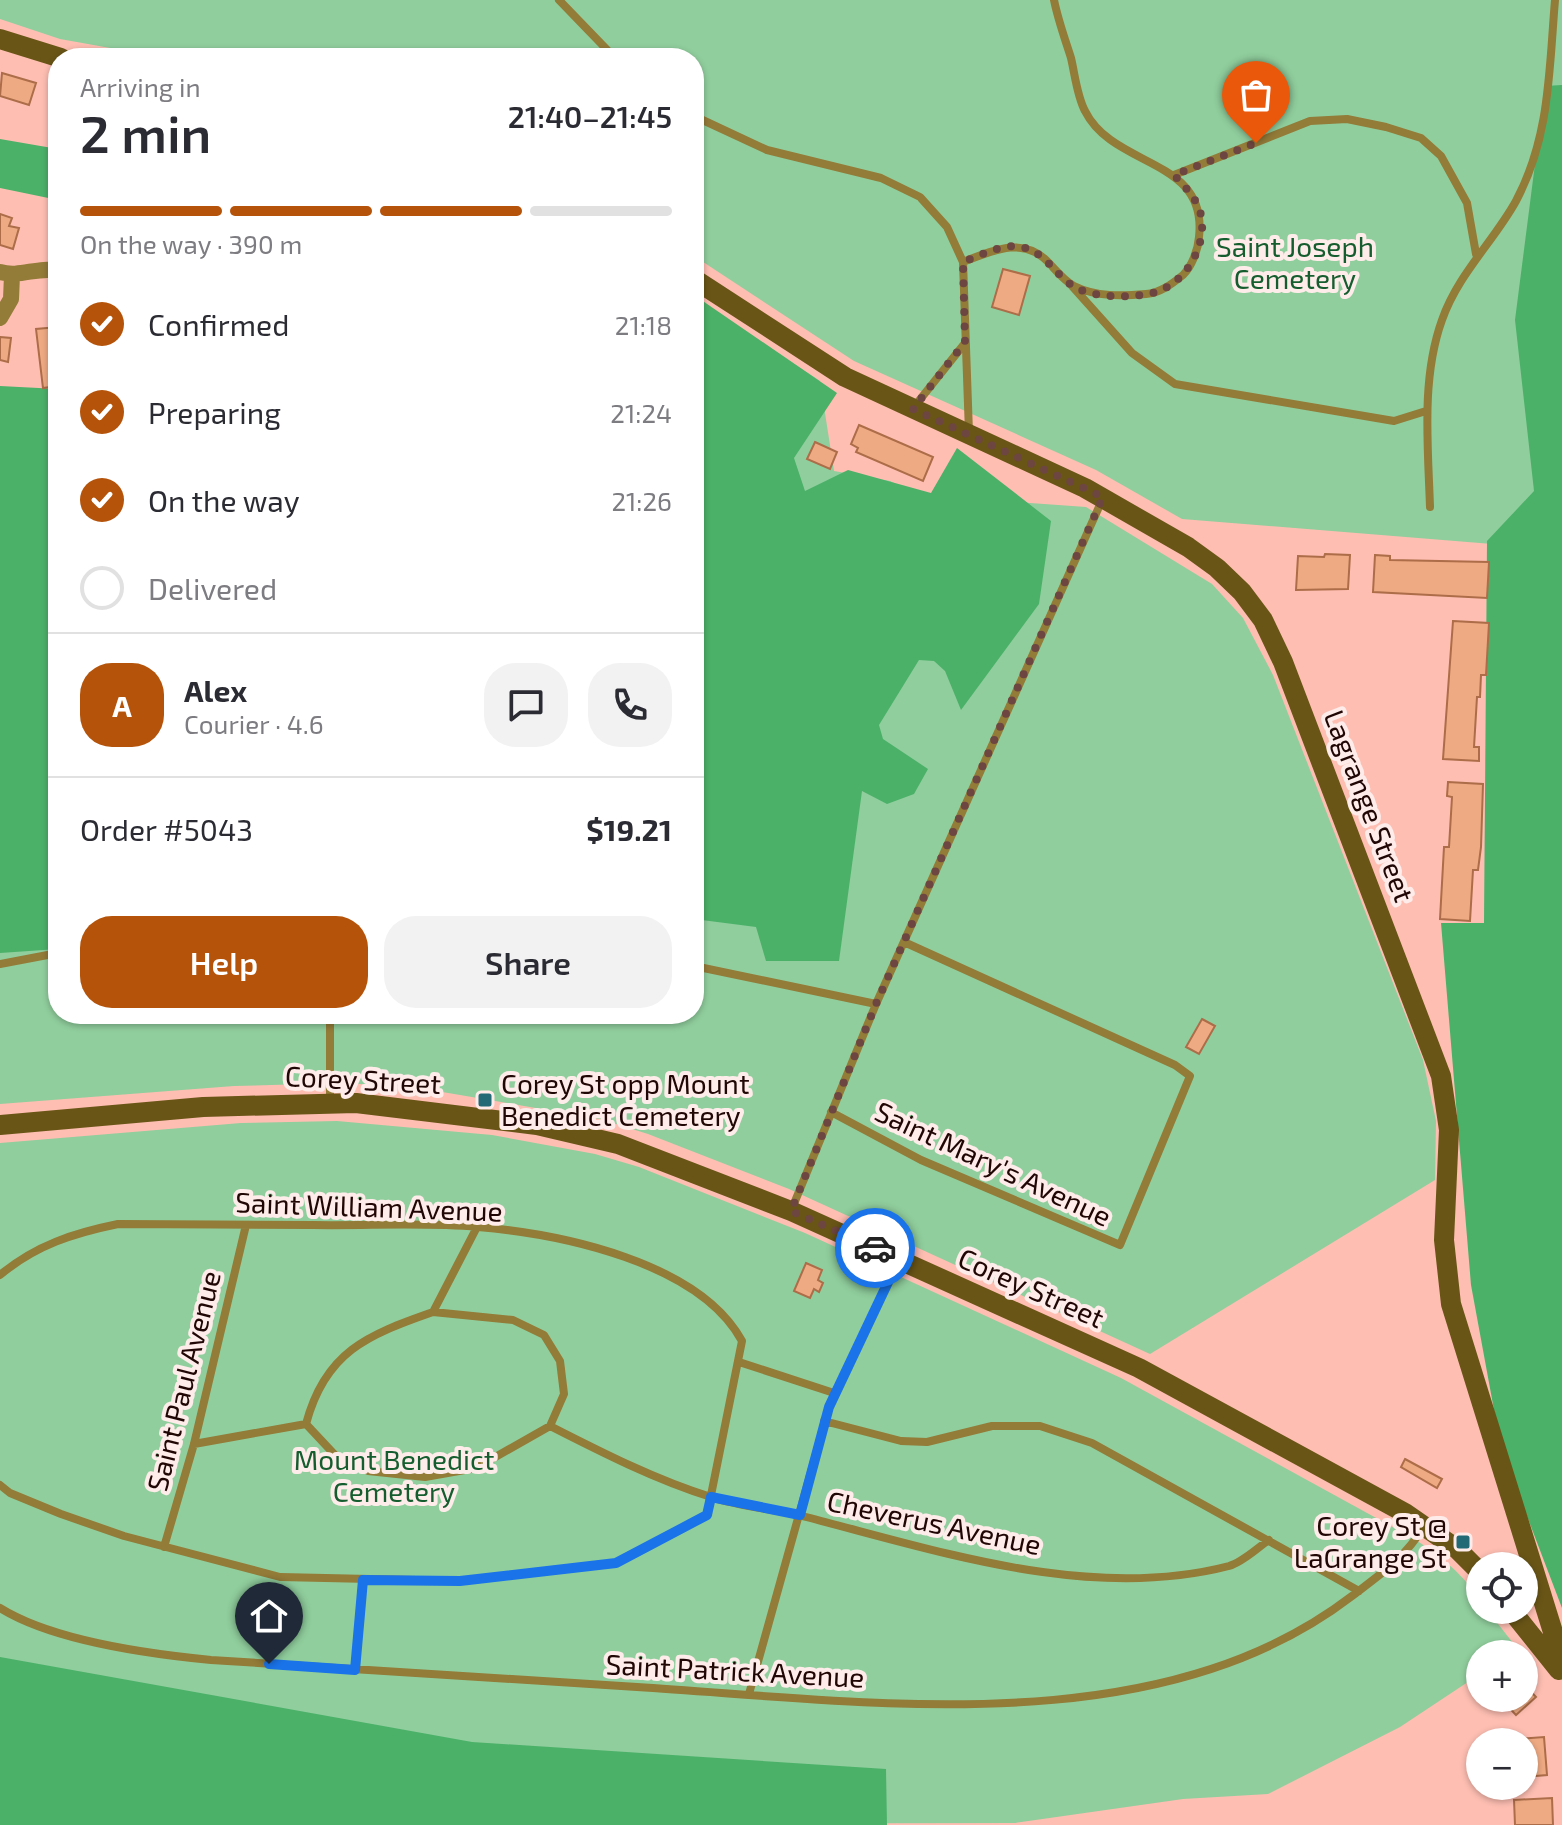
<!DOCTYPE html>
<meta charset="utf-8">
<style>
:root{--surface:#fff;--page:#f2f2f3;--text:#2b2b33;--muted:#7c7c81;--line:#e1e1e2;--accent:#b45309}
body{margin:0;font-family:"Exo 2",sans-serif;background:var(--page);color:var(--text);height:100vh;display:flex;flex-direction:column;font-size:30px;white-space:nowrap}
*{box-sizing:border-box;margin:0}
p{font-size:26px;color:var(--muted)}
.icon{flex:none;width:44px;height:44px;fill:none;stroke:currentColor;stroke-width:2;stroke-linecap:round;stroke-linejoin:round}
.map{position:relative;flex:1;overflow:hidden}
.panel{position:absolute;left:48px;top:48px;width:656px;height:976px;display:flex;flex-direction:column;background:var(--surface);border-radius:32px;box-shadow:0 2px 6px #0004}
.panel>*{flex:none}
.buttons{position:absolute;left:1466px;top:1552px;display:grid;gap:16px}
.buttons a{display:grid;place-items:center;width:72px;height:72px;border-radius:50%;background:var(--surface);box-shadow:0 2px 6px #0004;font-size:40px}
.pin{position:absolute;display:grid;place-items:center;width:68px;height:68px;color:#fff;margin:-82px -34px;border-radius:50% 50% 50% 0;rotate:-45deg;box-shadow:0 0 8px #0007}
.pin .icon{rotate:45deg}
.courier{position:absolute;display:grid;place-items:center;width:80px;height:80px;margin:-40px;border:6px solid #1a73e8;border-radius:50%;background:#fff;color:#222;box-shadow:0 2px 10px #0007}
.summary em{font-style:normal;font-weight:600}
.summary div{display:flex;flex-direction:column-reverse}
.summary{display:flex;align-items:center;justify-content:space-between;height:136px;padding:0 32px}
h1{font-size:52px;font-weight:600;line-height:60px}
.bar{display:grid;grid-template-columns:repeat(4,1fr);gap:12px 8px;align-content:center;height:96px;padding:0 32px}
.bar i{height:10px;border-radius:6px;background:var(--line)}
.bar .selected{background:var(--accent)}
.bar p{grid-column:span 4}
.line{display:flex;align-items:center;gap:20px;padding:0 32px;border-top:2px solid var(--line)}
.line div{flex:1}
.round{display:grid;place-items:center;flex:none;width:84px;height:84px;border-radius:32px;background:var(--page)}
ol{padding:0 32px;list-style:none}
li{display:flex;align-items:center;gap:24px;height:88px}
li p{margin-inline-start:auto}
li .icon{padding:8px;border-radius:50%;background:var(--accent);color:#fff;stroke-width:4}
li:last-child{color:var(--muted)}
li i{width:44px;height:44px;border:4px solid var(--line);border-radius:50%}
.cta{display:flex;gap:16px;margin-top:auto;padding:16px 32px}
.cta a{flex:1;height:92px;border-radius:32px;background:var(--accent);color:#fff;font-size:32px;font-weight:600;line-height:92px;text-align:center}
.cta a+a{background:var(--page);color:var(--text)}
.map>svg:first-child{display:block}
</style>
<div class="map">
<svg width="1562" height="1825" viewBox="0 0 1562 1825">
<rect width="100%" height="100%" fill="#febeb2"/>
<path fill="#90ce9d" d="M0,0h1562v285l-21,263 -359,-29 -86,-49 -242,-109 -160,-105v-198h-528l-106,-19 -60,-20z
M729,321l91,60 14,90 56,10 28,14 168,12 126,77 31,34 30,57 150,385 13,61 -1,59 -285,174 -361,-165 -141,-55 -48,-15 -187,-32 -71,-4 -108,3 -234,18v-702l58,6v606h636v-540z
M337,1121l155,14 103,19 44,13 166,66 316,145 288,158c21,12 71,48 71,74h7l30,38 -9,6h-28v20l-80,53 -132,67 -85,5 -168,24 -1015,2v-682l241,-20z"/>
<path fill="#4bb169" d="M1562,85v1523l-61,-160 -30,-163 -30,-362h43l3,-382 47,-50 -19,-171 30,-234z
M0,139l58,10v51l-58,-12z
M694,295l143,98 -43,65 11,33 43,-21 83,23 26,-45 94,73 -12,83 -78,106 -16,-39 -11,-10 -15,-1 -40,65 4,14 45,30 -14,25 -27,10 -25,-13 -23,170h-73l-10,-34 -62,-8z
M0,386l58,3v560l-58,4z
M0,1657l472,85 414,27 1,56h-887z"/>
<path fill="#eeaa83" stroke="#ac6d48" stroke-width="2" d="M2,73l34,10 -7,22 -29,-9z
M0,214l12,4 -3,8 10,2 -6,21 -13,-4z
M1003,269l27,7 -11,39 -27,-8z
M58,327v59l-15,2 -7,-59z
M0,337l11,1 -3,24 -8,-2z
M859,425l74,32 -10,24 -67,-29 2,-4 -7,-4z
M815,442l22,10 -7,17 -23,-10z
M1325,554l25,1 -2,34 -52,1 2,-34 26,1z
M1375,555l15,1v4l99,2 -2,36 -114,-6z
M1453,621l36,2 -3,52h-5l-1,22h-3l-3,50h5v14l-36,-2z
M1448,782l35,2 -2,63 -3,23h-5l-3,51 -30,-2 4,-72h5l3,-50 -5,-1z
M1202,1019l13,7 -16,28 -13,-7z
M806,1263l16,7 -4,10 5,3 -4,9 -5,-3 -4,9 -16,-7z
M1405,1459l37,20 -5,9 -36,-21z
M1524,1684l12,13 -20,18 -16,-17h24z
M1544,1737l3,38 -23,2v-35l-5,-3z
M1552,1798l1,27h-38l-1,-25z"/>
<g fill="none" stroke-linecap="round" stroke-linejoin="round">
<path stroke="#937b38" stroke-width="8" d="M559,0l56,58
M694,116l73,34 114,28 39,19 27,30 16,35 6,171
M1174,175l136,-54 37,-2 39,8 35,11 20,18 26,47 9,51
M963,262c29,-11 59,-26 84,-1 8,8 17,20 27,25 22,11 48,10 72,8 14,-1 26,-10 37,-19 9,-9 15,-25 16,-38 9,-80 -85,-68 -114,-126 -8,-15 -10,-36 -14,-53 -6,-19 -13,-38 -17,-58
M1072,286l60,67 43,31 219,37 32,-10
M914,407l51,-64
M1430,507c-2,-61 -9,-129 12,-187 16,-46 52,-79 74,-119 34,-64 33,-130 39,-201
M0,964l58,-11
M694,966l182,38
M330,1101v-87
M831,1112l90,48 199,85 70,-169 -15,-11 -271,-123
M791,1211l85,-207 227,-506
M0,1275c36,-30 74,-42 118,-51 65,0 130,1 195,1 55,1 111,-3 165,2 83,7 221,35 264,114l-35,174 -91,48 -156,18 -180,-4 -156,-41 -63,-22 -51,-21 -10,-8
M433,1312l80,8 31,15 16,26 4,33 -14,32 -74,42 -51,9 -57,-6 -33,-16 -29,-31c19,-72 61,-89 127,-112z
M433,1312l44,-85
M739,1362l95,31
M824,1421l77,20 26,1 65,-16h48l52,17 267,148
M550,1426c51,26 106,54 161,71 30,10 64,12 95,20 133,34 284,85 423,49 14,-4 28,-18 40,-26
M194,1444l112,-20
M164,1547l30,-103 52,-219
M0,1608c53,33 149,46 211,52 142,10 284,19 426,27 230,14 519,59 715,-91 29,-22 54,-39 72,-70
M355,1670l8,-90
M749,1694l80,-287 70,-148"/>
<path stroke="#937b38" stroke-width="16" d="M0,272c20,6 38,-6 58,-1
M0,318l11,-19 1,-24"/>
<path stroke="#695516" stroke-width="20" d="M0,39l61,19
M694,279l151,98 240,111 103,59 29,21 25,24 21,28 20,42 158,414 8,54 -5,110 7,64 111,357
M0,1125l203,-18 153,-4 181,22 81,19 173,67 348,157 266,145 52,36 23,23
M1511,1610l48,60"/>
</g>
<g fill="none" stroke-linecap="round" stroke-linejoin="round">
<path stroke="#6e4641" stroke-width="8" stroke-dasharray="0 14.4" d="M875,1248l-84,-37 85,-207 227,-507 -190,-88 52,-67 -2,-80c18,-7 40,-19 59,-15 22,5 31,24 48,37 19,14 56,14 78,10 34,-5 60,-46 53,-79 -4,-17 -16,-28 -27,-40l82,-32"/>
<path stroke="#1a73e8" stroke-width="10" d="M269,1664l86,6 8,-90 97,1 156,-18 91,-48 4,-18 89,18 29,-108 70,-148 -24,-11"/>
</g>
<g fill="#226a76" stroke="#fdece9" stroke-width="3">
<rect x="477" y="1092" width="16" height="16" rx="4"/>
<rect x="1455" y="1534" width="16" height="16" rx="4"/>
</g>
<g text-anchor="middle" stroke-width="8" stroke-linejoin="round" paint-order="stroke">
<g font-size="28" fill="#155d2e" stroke="#fdece9">
<text x="1295" y="257">Saint Joseph<tspan x="1295" dy="32">Cemetery</tspan></text>
<text x="394" y="1470">Mount Benedict<tspan x="394" dy="32">Cemetery</tspan></text>
</g>
<g font-size="28" fill="#200604" stroke="#fdece9">
<text transform="translate(1369 806) rotate(69)" y="10">Lagrange Street</text>
<text transform="translate(363 1080) rotate(3)" y="10">Corey Street</text>
<text transform="translate(993 1164) rotate(25)" y="10">Saint Mary's Avenue</text>
<text transform="translate(369 1207) rotate(2)" y="10">Saint William Avenue</text>
<text transform="translate(1031 1288) rotate(24)" y="10">Corey Street</text>
<text transform="translate(184 1381) rotate(-76)" y="10">Saint Paul Avenue</text>
<text transform="translate(934 1523) rotate(12)" y="10">Cheverus Avenue</text>
<text transform="translate(735 1671) rotate(3)" y="10">Saint Patrick Avenue</text>
</g>
<g font-size="28" fill="#200604" stroke="#fdece9" text-anchor="start">
<text x="501" y="1094">Corey St opp Mount<tspan x="501" dy="32">Benedict Cemetery</tspan></text>
<text x="1447" y="1536" text-anchor="end">Corey St @<tspan x="1447" dy="32">LaGrange St</tspan></text>
</g>
</g>
</svg>
<div class="buttons">
<a><svg class="icon" aria-label="locate" viewBox="0 0 24 24"><circle cx="12" cy="12" r="6"/><path d="M12 2v4M12 18v4M2 12h4M18 12h4"/></svg></a>
<a>+</a>
<a>−</a>
</div>
<div class="pin" style="left:1256px;top:143px;background:#ea580c"><svg class="icon" aria-label="bag" viewBox="0 0 24 24"><path d="M5 8h14l-1 12H6zM9 8a3 3 0 0 1 6 0"/></svg></div>
<div class="pin" style="left:269px;top:1664px;background:#1f2937"><svg class="icon" aria-label="home" viewBox="0 0 24 24"><path d="M3 11l9-7 9 7M6 9v11h12V9"/></svg></div>
<div class="courier" style="left:875px;top:1248px"><svg class="icon" aria-label="car" viewBox="0 0 24 24"><path d="M5 17H2v-5l4-1 3-4h7l3 4 3 1v5h-3M9 17h6M6 11h13"/><circle cx="7" cy="17" r="2"/><circle cx="17" cy="17" r="2"/></svg></div>
<section class="panel">
<div class="summary"><div><h1>2 min</h1><p>Arriving in</p></div><em>21:40–21:45</em></div>
<div class="bar"><i class="selected"></i><i class="selected"></i><i class="selected"></i><i></i><p>On the way · 390 m</p></div>
<ol>
<li><svg class="icon" aria-label="check" viewBox="0 0 24 24"><path d="M5 12l5 5 9-10"/></svg>Confirmed<p>21:18</p></li>
<li><svg class="icon" aria-label="check" viewBox="0 0 24 24"><path d="M5 12l5 5 9-10"/></svg>Preparing<p>21:24</p></li>
<li><svg class="icon" aria-label="check" viewBox="0 0 24 24"><path d="M5 12l5 5 9-10"/></svg>On the way<p>21:26</p></li>
<li><i></i>Delivered</li>
</ol>
<div class="line" style="height:144px"><b class="round" style="background:var(--accent);color:#fff">A</b><div><b>Alex</b><p>Courier · 4.6</p></div><a class="round"><svg class="icon" aria-label="chat" viewBox="0 0 24 24"><path d="M4 5h16v11H9l-5 4z"/></svg></a><a class="round"><svg class="icon" aria-label="phone" viewBox="0 0 24 24"><path d="M5 4h4l2 5-3 2q2 4 5 5l2-3 5 2v4C11 20 4 13 5 4z"/></svg></a></div>
<div class="line" style="height:104px"><div>Order #5043</div><b>$19.21</b></div>
<div class="cta"><a>Help</a><a>Share</a></div>
</section>
</div>
